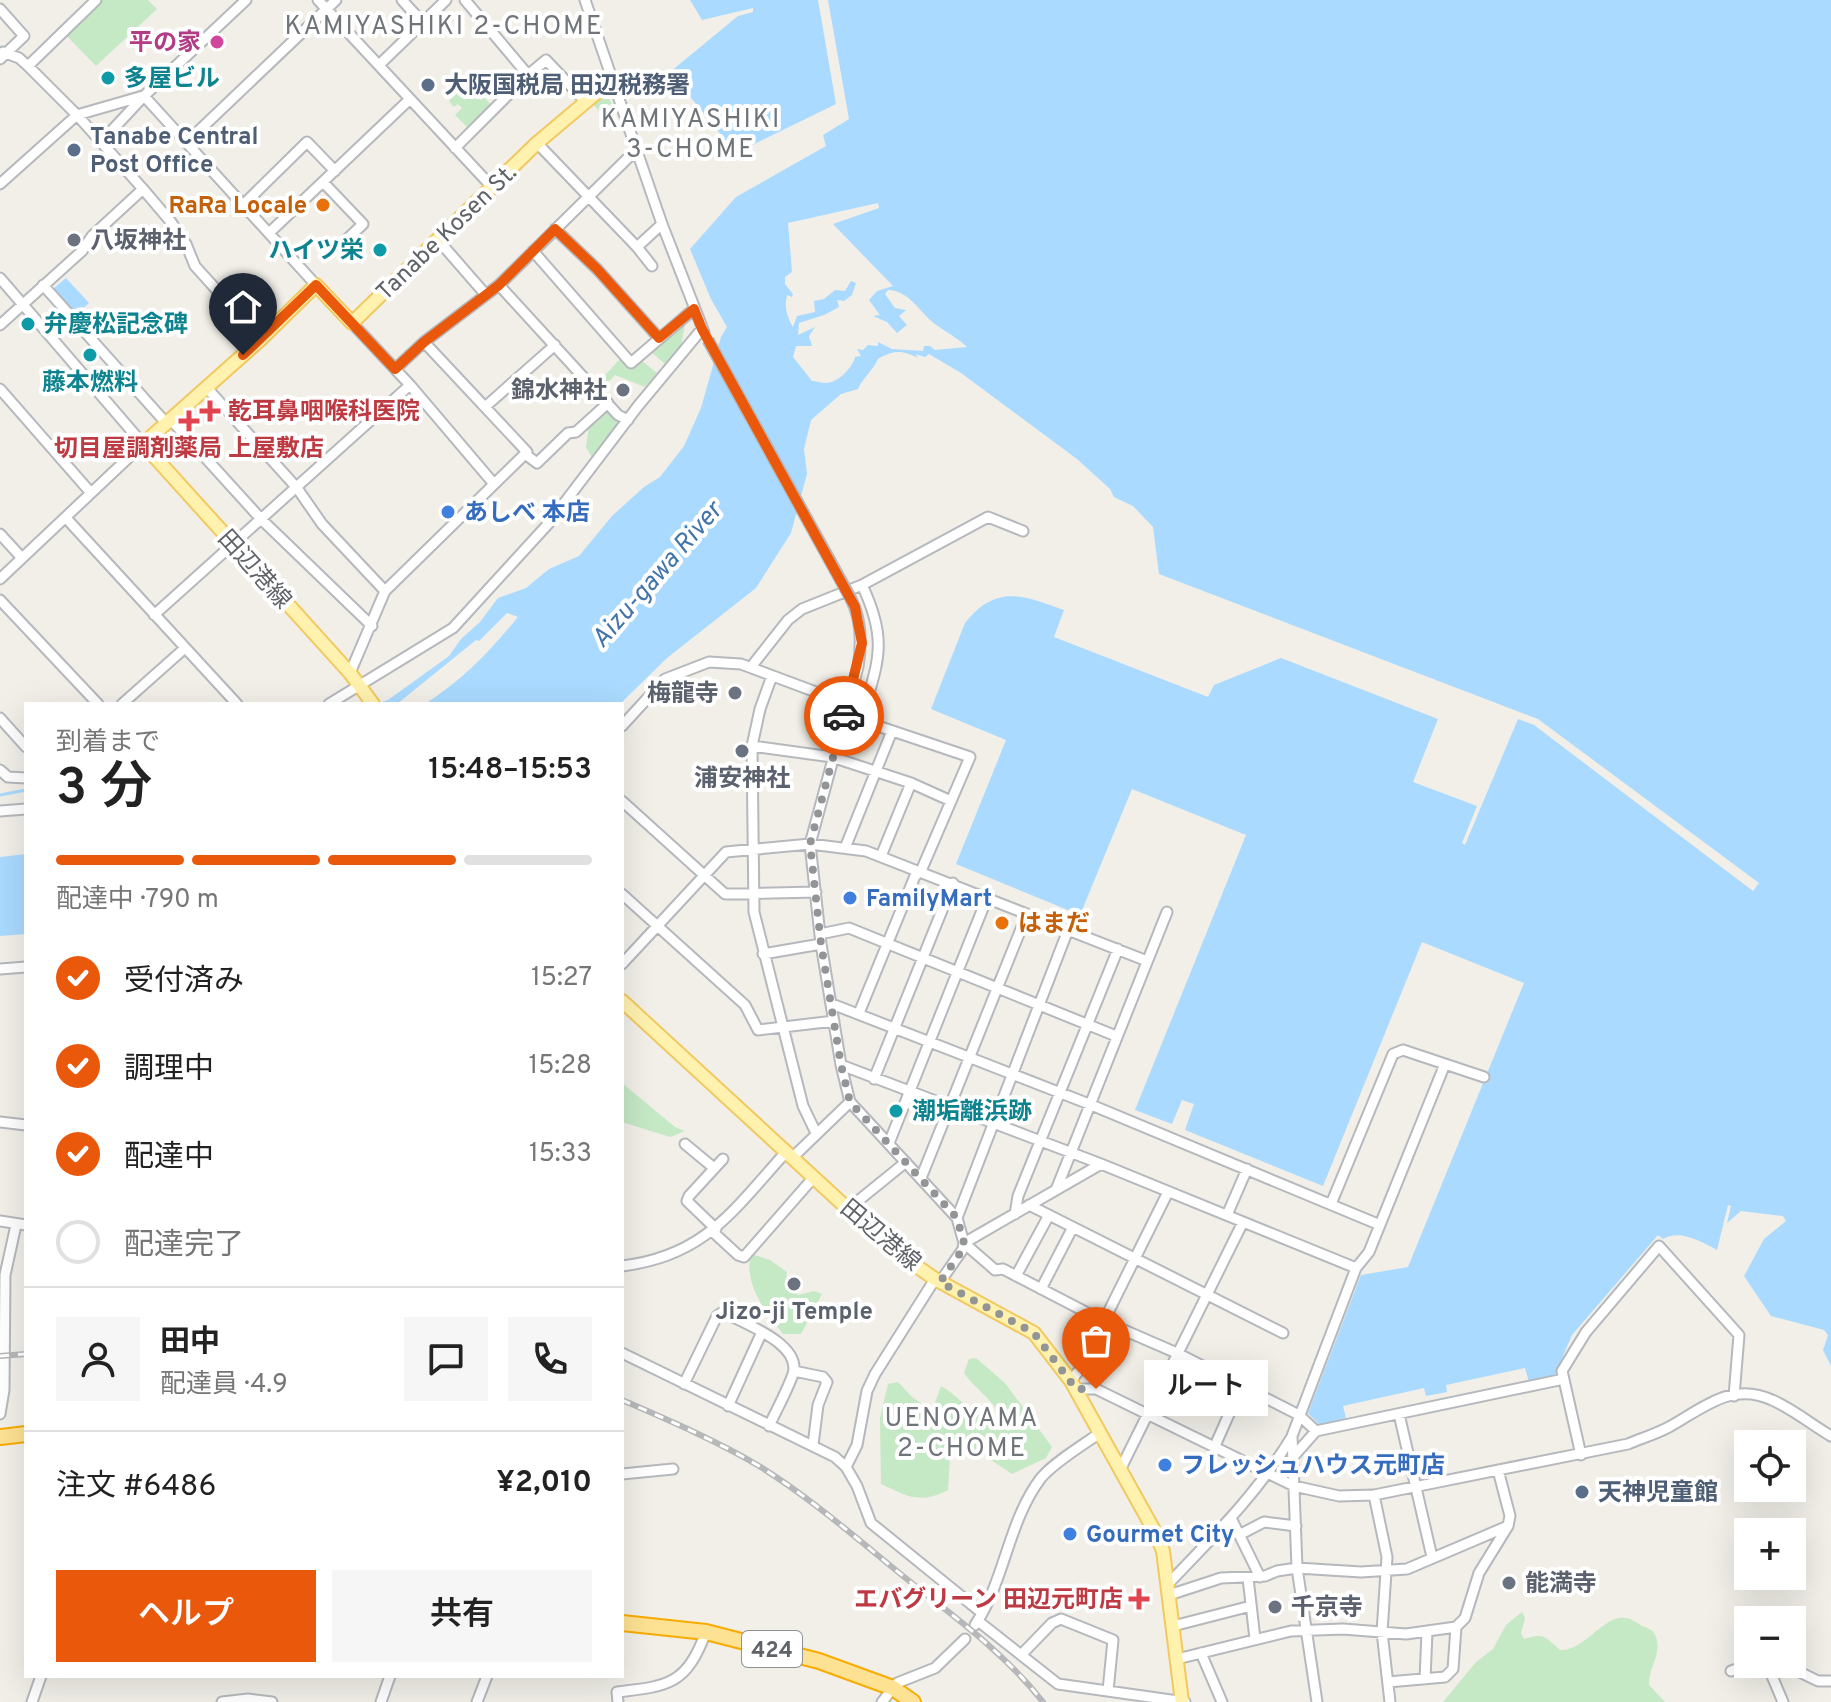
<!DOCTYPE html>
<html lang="ja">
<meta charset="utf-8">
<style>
:root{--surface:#fff;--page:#f6f6f6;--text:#222;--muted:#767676;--line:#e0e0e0;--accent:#ea580c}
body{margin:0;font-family:Overpass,"Noto Sans JP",sans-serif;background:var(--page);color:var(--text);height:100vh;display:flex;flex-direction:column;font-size:30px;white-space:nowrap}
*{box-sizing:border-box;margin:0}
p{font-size:26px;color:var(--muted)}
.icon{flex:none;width:44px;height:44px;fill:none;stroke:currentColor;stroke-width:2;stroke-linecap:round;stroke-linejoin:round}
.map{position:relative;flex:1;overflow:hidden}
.details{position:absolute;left:24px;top:702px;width:600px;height:976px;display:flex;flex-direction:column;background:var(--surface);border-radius:0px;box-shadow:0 8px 32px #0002}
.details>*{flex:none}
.fabs{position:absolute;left:1734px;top:1430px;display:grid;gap:16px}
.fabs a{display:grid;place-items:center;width:72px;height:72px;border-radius:0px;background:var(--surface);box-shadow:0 8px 32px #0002;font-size:40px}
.pin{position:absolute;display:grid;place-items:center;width:68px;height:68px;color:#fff;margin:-82px -34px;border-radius:50% 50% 50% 0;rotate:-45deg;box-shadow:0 0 8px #0007}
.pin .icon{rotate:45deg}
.courier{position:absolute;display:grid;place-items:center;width:80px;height:80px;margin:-40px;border:6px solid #ea580c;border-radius:50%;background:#fff;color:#222;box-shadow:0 2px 10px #0007}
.bubble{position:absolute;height:56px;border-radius:0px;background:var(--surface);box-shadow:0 8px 32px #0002;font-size:26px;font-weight:600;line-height:56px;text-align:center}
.overview em{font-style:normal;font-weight:600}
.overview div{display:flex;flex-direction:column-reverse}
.overview{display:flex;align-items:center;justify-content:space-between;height:136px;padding:0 32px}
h1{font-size:52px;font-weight:600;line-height:60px}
.bar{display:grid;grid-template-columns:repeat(4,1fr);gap:12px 8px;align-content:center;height:96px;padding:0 32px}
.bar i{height:10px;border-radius:6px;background:var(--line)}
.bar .current{background:var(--accent)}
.bar p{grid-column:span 4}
.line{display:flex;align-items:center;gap:20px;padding:0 32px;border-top:2px solid var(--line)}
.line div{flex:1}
.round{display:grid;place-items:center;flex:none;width:84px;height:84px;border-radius:0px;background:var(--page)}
ol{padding:0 32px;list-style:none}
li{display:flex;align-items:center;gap:24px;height:88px}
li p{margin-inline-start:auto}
li .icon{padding:8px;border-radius:50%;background:var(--accent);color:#fff;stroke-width:4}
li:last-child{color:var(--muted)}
li i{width:44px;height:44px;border:4px solid var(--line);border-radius:50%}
.cta{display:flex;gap:16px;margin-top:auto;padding:16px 32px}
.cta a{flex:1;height:92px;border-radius:0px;background:var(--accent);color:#fff;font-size:32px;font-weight:600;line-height:92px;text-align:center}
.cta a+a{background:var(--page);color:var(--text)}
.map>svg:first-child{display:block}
</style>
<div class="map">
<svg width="1831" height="1702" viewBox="0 0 1831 1702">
<rect width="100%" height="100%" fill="#f1efe8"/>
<path fill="#c5e8c5" d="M96,0h52l9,9 -61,57 -33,-34z
M470,82l23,25 -23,23 -15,-15 7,-7 -4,-4 -4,3 -5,-6z
M603,93c7,4 14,18 10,25h-7l-14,-15z
M681,323l4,1 -4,22 -16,18 -15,-13z
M620,359l6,5 8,2 7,-6 16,13 -12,14 -30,-12 -10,10v11l-10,-10z
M607,409l13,11 -28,37 -6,-9 3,-23z
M622,1083l53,44 10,4 -15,6 -48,-15z
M751,1254l19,6 17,12 -2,14 13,9 16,-4 8,3 -21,40h-18c-17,-21 -40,-51 -32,-80z
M976,1358l29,25 47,64 -6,11 -34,16 -30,-20 -24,-5 -8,7 -2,34c-29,15 -40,6 -67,-6l-1,-66 8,-34 10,-2 14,15 16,11 7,-5 6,-17c20,12 33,31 56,37l5,-5c-12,-22 -24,-26 -38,-45l5,-14z
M1522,1612l3,6 -4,15 3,6c20,-6 20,-3 36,11 24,2 43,-35 65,-32 6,0 12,5 17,8 6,2 12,4 14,11 6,18 -8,31 -7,48l16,17h-222l33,-40 17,-13 13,-24z"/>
<path fill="#aadaff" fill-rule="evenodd" d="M690,0h128l18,104 -100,49 -66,-81 68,-56 15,-4v-4l-51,12z
M828,0h1003v1366l-8,-16 5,-15 -4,-5 -53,-14 -27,-40 20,-37 22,-18 -3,-5 -42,-5 -14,12 4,-17 -3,-1 -11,45c-16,-9 -38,-21 -54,-11l-5,-4 -86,100 -17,40 -26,7 -4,-14 -79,17 1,7 -21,4 -2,-8 -81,18 3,12 -26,7 -12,-12 53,-138 47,-8 116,-284 -102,-41 -99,244 -138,-56 9,-26 -12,-4 -10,24 -37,-14 111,-275 -114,-46 -52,126 -124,-51 50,-124 -75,-31 34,-86c31,-39 58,-28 99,-13l-10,27 154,60 6,-12 67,-27 157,61 -25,63 64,24 -15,37 3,2 53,-126 16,6 219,166 6,-8 -221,-164 -379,-145 -6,-47 -20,-21 -19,-9 -4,-8 -33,-30 -116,-86 -32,-19 -4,3 -10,-3 3,4c-17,-8 -24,-8 -40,1 -5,12 -15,18 -20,30l-17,5 -30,26 -7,29 3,25 -16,59 -35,55 -89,70 -47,46h-195c38,-24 65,-53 93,-87l-11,-4 -28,28 -3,-1 -79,64h-20l11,-4 61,-44 12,-17 19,-17 18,-24 28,-10 23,-19 30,-13 33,-40 32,-29 16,-10 24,-31 17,-38 20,-71 6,-10 -16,-28 -21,-50 46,-52 90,-51 -3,-11 26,-16zM878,203l1,5 -46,16 60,62 -16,5 -8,9 11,15 -7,1 14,6 10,11 10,-8 -8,-9 7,-6 -11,-2 -10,-14 3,-4c21,0 32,23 47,34 11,8 23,14 32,23l-32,3 -5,-4h-6l-1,5 -31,-2 -14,-7v4l-10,-1 -5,5 -6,-1 4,7 -6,1c-2,10 -17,26 -29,26 -5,0 -10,-2 -14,-2l-19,-24 3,-11h16l-3,-10 6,-9 -17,8 1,-12 25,-8 15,-8 -2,-7 7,1 8,-6 4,-12 -5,-2 -6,10 -10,-1 -11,9 -10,2 1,11 -18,4 -4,11c-6,-10 -9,-20 -6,-32l5,2 1,-3 -8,-10v-7l7,-5 -4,-49z
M66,278l23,25 -13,12 -23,-26z
M26,854v80l-26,2v-79z"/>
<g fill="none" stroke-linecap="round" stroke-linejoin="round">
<path stroke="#aadaff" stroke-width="3" d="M0,795l26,-5"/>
<defs>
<path id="minor" d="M96,0l-68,66 49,49 66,74 28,33 15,22 9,22 66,73
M318,0l174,187
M402,0l21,23
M585,0l77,224 42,108
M0,9l24,27 -24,23
M3,52l16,6 9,8
M379,65l67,-65
M528,75l18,-15 39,41
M144,96l172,189
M101,142l43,-46 102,-96
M187,142l149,-142
M537,143l100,104 25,-23
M455,148l73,-73 -63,-75
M323,182l40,42 -20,19
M0,184l77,-69 66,-19
M244,204l63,-62 28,29
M555,229l42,40 62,69
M269,233l141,-134
M439,241l47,54
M637,247l15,19
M533,251l98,112 63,-54
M0,278l143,166 -143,135
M43,285l124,139
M499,285l119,130 10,5
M352,323l58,62 84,99
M0,325l82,-74 10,-15 51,-47
M395,369l29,-27 75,-57 138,-136
M207,388l90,100 25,36 63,67
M0,389l91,104
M485,407l70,-62
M172,421l89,98 111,107
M525,454l12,9 31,-30 8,-1 32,-29
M66,518l171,186
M0,534l22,24
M862,585l126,-68 35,14
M850,597c12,22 12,46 8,70l-48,177 11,100 20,121 9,37 107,116 7,25 -1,6 -23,33
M0,600l98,104
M154,615l256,-230
M751,667l37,-47 14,-11 60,-24c27,57 16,77 -1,135
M350,673l35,-82 142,-139 -103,-110
M772,676l-12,33 -8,37 2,166 49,194 13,27
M122,704l63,-56
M329,704l124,-76 96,-105 89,-117 64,-77
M845,715l125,42 -49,114 -6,5 -56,137
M0,718l26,29
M622,726l43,-47 44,-17 32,2 107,40
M752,746l80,11 79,26 40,18
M0,770l8,7 18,1
M622,801l103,93 91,-2
M0,811l26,-2
M845,848l47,-117
M881,856l30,-73
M622,894l123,111 13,25 76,-9
M820,934l29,-6 267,108
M763,954l58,-10
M622,964l104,-112 84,-8 56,7 281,110
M0,969l26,-2
M832,1004l257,100 291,121
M841,1065l260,99 255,104
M874,1079l79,-196
M0,1122l26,3
M889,1143l98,-245
M685,1144l29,24
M793,1157l57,-55
M1101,1164l-137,79 31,27 8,-1 100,52 76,33 120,61 17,16
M921,1178l106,-264
M1056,1190l111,-278
M1331,1204l62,-150 10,-4 81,27
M1029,1205l254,128
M848,1209l58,-47
M1015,1214l3,-18 100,-247
M1227,1215l20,-46
M957,1218l111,-288
M0,1221l26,4
M716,1229l-29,-28 2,-5 34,-37
M713,1232l25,23 6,2 70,-80
M622,1266c84,-10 112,-57 165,-115
M1016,1276l33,-61
M1041,1289l32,-62
M622,1353l213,104 11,10 11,19 14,37 111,90
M794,1371l29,6 4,5 -9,23 -5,40
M1071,1381l9,-12 88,-177
M684,1384l33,-68 6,-4c22,12 79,32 70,62 -6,17 -16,35 -24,52
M1076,1389h20l198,97 45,10 35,-1 254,-51c14,-6 28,-10 41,-17 33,-18 62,-46 103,-27 21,9 40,25 59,36
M728,1406l33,-72
M0,1414l4,-24 1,-115 11,-50
M1399,1414l33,143
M1214,1448l27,-61
M1581,1455l-19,-84 24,-39 73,-86 80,89 -5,61
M1293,1457l23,-26 248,-52
M846,1467l11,-22 10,-54 8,-17 60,-95
M1120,1470l123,-248
M622,1474l51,-5
M1374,1495l13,62 -5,75 8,70
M1231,1518l29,59
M1239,1535l25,-13 32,4
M1248,1578l7,61
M1168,1584c45,-47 89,-90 123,-146
M1169,1595l52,-17 44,-2 12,-5 20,-3 64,4 46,-3 101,-43
M978,1621l80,63 127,18
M975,1625c30,-44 33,-104 66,-147 12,-15 43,-34 59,-45
M1173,1626l78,-20
M1201,1653l21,49
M1021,1655l31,-32 9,-4 52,21 -5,51
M1177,1659l114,-28 52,-2 63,5 50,-7 9,-9 14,-45 29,-47 2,-10 -12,-46
M1783,1664l35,17h13
M1731,1671l20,-7 18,5 14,33
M1425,1679l2,-47
M1388,1682l57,-5 8,-8 3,-42
M32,1702l9,-26
M222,1702l26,-3 24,3
M381,1702l9,-26
M477,1702l10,-26
M618,1702l-1,-10c52,-6 69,-7 89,-60
M882,1702l15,-19 38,-15 30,-29
M1317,1702l-20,-134 -5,-132 64,-168 13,-16 76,-188"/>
<path id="major" d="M373,704l-23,-31 -207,-229 118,-105 55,-54 36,38 185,-180 76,-64
M622,1001l226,208 64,54 23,16 99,54 37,48 84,151 8,19 19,151"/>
<path id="highway" d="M0,1437l26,-3
M622,1623l84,9 113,29 74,27 20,14"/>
</defs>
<use href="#minor" stroke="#b5b8bc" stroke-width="13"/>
<use href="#major" stroke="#f2c960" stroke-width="16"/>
<use href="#highway" stroke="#f9ab00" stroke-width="18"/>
<use href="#minor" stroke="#fff" stroke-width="9"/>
<use href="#major" stroke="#fff2af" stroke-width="12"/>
<use href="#highway" stroke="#fde293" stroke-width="14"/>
<defs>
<path id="rail" d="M0,1356l26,-2
M622,1400c46,20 93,40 137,66 55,34 104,78 154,118 47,37 93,71 130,118"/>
</defs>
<use href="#rail" stroke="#b6b7b8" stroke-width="6"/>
<use href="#rail" stroke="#fff" stroke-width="3" stroke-dasharray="9" stroke-linecap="butt"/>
<defs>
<path id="minor-bridge" d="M708,340l142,257"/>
</defs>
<use href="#minor-bridge" stroke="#b5b8bc" stroke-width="13" stroke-linecap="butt"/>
<use href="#minor-bridge" stroke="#fff" stroke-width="9"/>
</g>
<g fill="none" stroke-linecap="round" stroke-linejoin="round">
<path stroke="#929495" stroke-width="8" stroke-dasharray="0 14.4" d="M844,716l-34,128 11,100 20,121 9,37 107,116 7,25 -1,6 -23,33 94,51 42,56h20"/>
<path stroke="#ea580c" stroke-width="10" d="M243,355l73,-70 79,84 29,-27 75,-57 56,-56 42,40 62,69 35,-29 8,20 153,278 7,36 -18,73"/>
</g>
<circle fill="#d1479c" stroke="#fff" stroke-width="3" cx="217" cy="42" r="8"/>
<g fill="#0f9aa8" stroke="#fff" stroke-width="3">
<circle cx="108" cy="78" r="8"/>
<circle cx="380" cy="250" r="8"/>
<circle cx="28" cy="324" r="8"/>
<circle cx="90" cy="355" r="8"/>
<circle cx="896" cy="1111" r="8"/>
</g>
<g fill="#5c6f8a" stroke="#fff" stroke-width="3">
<circle cx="428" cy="85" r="8"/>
<circle cx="74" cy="150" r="8"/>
<circle cx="1582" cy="1492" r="8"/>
</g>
<g fill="#e8710a" stroke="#fff" stroke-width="3">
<circle cx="323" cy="205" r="8"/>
<circle cx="1002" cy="923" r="8"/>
</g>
<g fill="#6b7280" stroke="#fff" stroke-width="3">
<circle cx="74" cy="240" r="8"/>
<circle cx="623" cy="390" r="8"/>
<circle cx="735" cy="693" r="8"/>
<circle cx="742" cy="751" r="8"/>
<circle cx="794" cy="1284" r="8"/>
<circle cx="1509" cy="1583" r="8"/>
<circle cx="1275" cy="1607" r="8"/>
</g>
<g fill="#e0444e" stroke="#fff" stroke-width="3">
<path d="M206 399h8v8h8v8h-8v8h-8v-8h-8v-8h8z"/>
<path d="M185 409h8v8h8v8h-8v8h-8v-8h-8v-8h8z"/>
<path d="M1135 1587h8v8h8v8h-8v8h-8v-8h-8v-8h8z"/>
</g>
<g fill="#3f7fe0" stroke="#fff" stroke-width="3">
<circle cx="448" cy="512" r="8"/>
<circle cx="850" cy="898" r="8"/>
<circle cx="1165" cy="1465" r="8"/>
<circle cx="1070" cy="1534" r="8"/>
</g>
<g text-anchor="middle" stroke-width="8" stroke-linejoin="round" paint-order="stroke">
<rect fill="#fff" stroke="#8f9295" stroke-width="2" x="742" y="1631" width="60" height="36" rx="6"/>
<g font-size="22" font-weight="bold" fill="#5f6368">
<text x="772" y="1657">424</text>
</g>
<g font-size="24" font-weight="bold" fill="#b23c85" stroke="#fff" text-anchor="end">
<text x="201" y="50">平の家</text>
</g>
<g font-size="24" font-weight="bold" fill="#0d838f" stroke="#fff" text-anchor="start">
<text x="124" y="86">多屋ビル</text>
<text x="364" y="258" text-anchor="end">ハイツ栄</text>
<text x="44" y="332">弁慶松記念碑</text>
<text x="90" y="390" text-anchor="middle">藤本燃料</text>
<text x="912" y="1119">潮垢離浜跡</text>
</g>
<g font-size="24" font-weight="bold" fill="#4e5e75" stroke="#fff" text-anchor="start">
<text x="444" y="93">大阪国税局 田辺税務署</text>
<text x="90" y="144">Tanabe Central<tspan x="90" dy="28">Post Office</tspan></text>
<text x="1598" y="1500">天神児童館</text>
</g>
<g font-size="24" font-weight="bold" fill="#c56008" stroke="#fff" text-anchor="end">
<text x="307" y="213">RaRa Locale</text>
<text x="1018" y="931" text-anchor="start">はまだ</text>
</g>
<g font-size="24" fill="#5f6368" stroke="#fff">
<text transform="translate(446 232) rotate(-44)" y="8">Tanabe Kosen St.</text>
<text transform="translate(255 569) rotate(48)" y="8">田辺港線</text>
<text transform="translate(881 1235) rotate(40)" y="8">田辺港線</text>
</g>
<g font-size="24" font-weight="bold" fill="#5b616d" stroke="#fff" text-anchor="start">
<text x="90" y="248">八坂神社</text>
<text x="607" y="398" text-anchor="end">錦水神社</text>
<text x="719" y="701" text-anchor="end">梅龍寺</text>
<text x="742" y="786" text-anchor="middle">浦安神社</text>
<text x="794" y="1319" text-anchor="middle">Jizo-ji Temple</text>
<text x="1525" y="1591">能満寺</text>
<text x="1291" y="1615">千京寺</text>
</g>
<g font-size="24" font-weight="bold" fill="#be3a42" stroke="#fff" text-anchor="start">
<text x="228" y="419">乾耳鼻咽喉科医院</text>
<text x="189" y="456" text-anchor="middle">切目屋調剤薬局 上屋敷店</text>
<text x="1123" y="1607" text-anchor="end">エバグリーン 田辺元町店</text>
</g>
<g font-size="24" font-weight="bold" fill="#366cbe" stroke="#fff" text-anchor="start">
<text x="464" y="520">あしべ 本店</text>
<text x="866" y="906">FamilyMart</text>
<text x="1181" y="1473">フレッシュハウス元町店</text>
<text x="1086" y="1542">Gourmet City</text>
</g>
<g font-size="26" letter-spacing="2" fill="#70757a" stroke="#fff">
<text x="444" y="34">KAMIYASHIKI 2-CHOME</text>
<text x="691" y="127">KAMIYASHIKI<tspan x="691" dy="30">3-CHOME</tspan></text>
<text x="962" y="1426">UENOYAMA<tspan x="962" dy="30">2-CHOME</tspan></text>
</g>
<g font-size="26" font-style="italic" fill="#4174aa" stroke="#fff">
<text transform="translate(656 574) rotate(-49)" y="9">Aizu-gawa River</text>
</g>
</g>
</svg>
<div class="fabs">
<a><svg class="icon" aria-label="locate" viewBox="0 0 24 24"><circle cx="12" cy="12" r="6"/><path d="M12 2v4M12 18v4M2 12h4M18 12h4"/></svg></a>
<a>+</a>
<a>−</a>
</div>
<div class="pin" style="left:1096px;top:1389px;background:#ea580c"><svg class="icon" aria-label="bag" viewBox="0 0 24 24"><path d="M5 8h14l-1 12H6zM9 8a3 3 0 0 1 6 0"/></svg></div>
<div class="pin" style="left:243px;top:355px;background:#1f2937"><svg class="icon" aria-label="home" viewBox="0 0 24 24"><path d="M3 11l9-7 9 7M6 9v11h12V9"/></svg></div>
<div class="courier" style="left:844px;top:716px"><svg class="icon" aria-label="car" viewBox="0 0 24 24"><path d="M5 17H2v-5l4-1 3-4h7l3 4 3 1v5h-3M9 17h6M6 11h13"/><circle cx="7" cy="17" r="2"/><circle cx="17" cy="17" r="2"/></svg></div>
<div class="bubble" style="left:1144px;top:1360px;width:124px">ルート</div>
<section class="details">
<div class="overview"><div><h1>3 分</h1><p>到着まで</p></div><em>15:48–15:53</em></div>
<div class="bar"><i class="current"></i><i class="current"></i><i class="current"></i><i></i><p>配達中 · 790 m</p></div>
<ol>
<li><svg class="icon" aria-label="check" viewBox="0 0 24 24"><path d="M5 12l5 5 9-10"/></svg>受付済み<p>15:27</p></li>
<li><svg class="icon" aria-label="check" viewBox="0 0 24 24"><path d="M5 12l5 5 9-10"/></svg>調理中<p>15:28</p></li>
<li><svg class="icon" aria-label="check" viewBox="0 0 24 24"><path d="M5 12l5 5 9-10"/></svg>配達中<p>15:33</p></li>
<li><i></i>配達完了</li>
</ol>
<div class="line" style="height:144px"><a class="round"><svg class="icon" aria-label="person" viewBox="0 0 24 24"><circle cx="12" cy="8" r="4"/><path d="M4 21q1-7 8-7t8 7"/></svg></a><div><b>田中</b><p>配達員 · 4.9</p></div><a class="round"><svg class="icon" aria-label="chat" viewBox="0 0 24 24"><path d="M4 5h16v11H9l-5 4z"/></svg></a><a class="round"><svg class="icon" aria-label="phone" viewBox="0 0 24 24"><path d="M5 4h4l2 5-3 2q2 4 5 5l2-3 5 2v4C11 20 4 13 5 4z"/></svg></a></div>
<div class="line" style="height:104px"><div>注文 #6486</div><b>¥2,010</b></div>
<div class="cta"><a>ヘルプ</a><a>共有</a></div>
</section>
</div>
